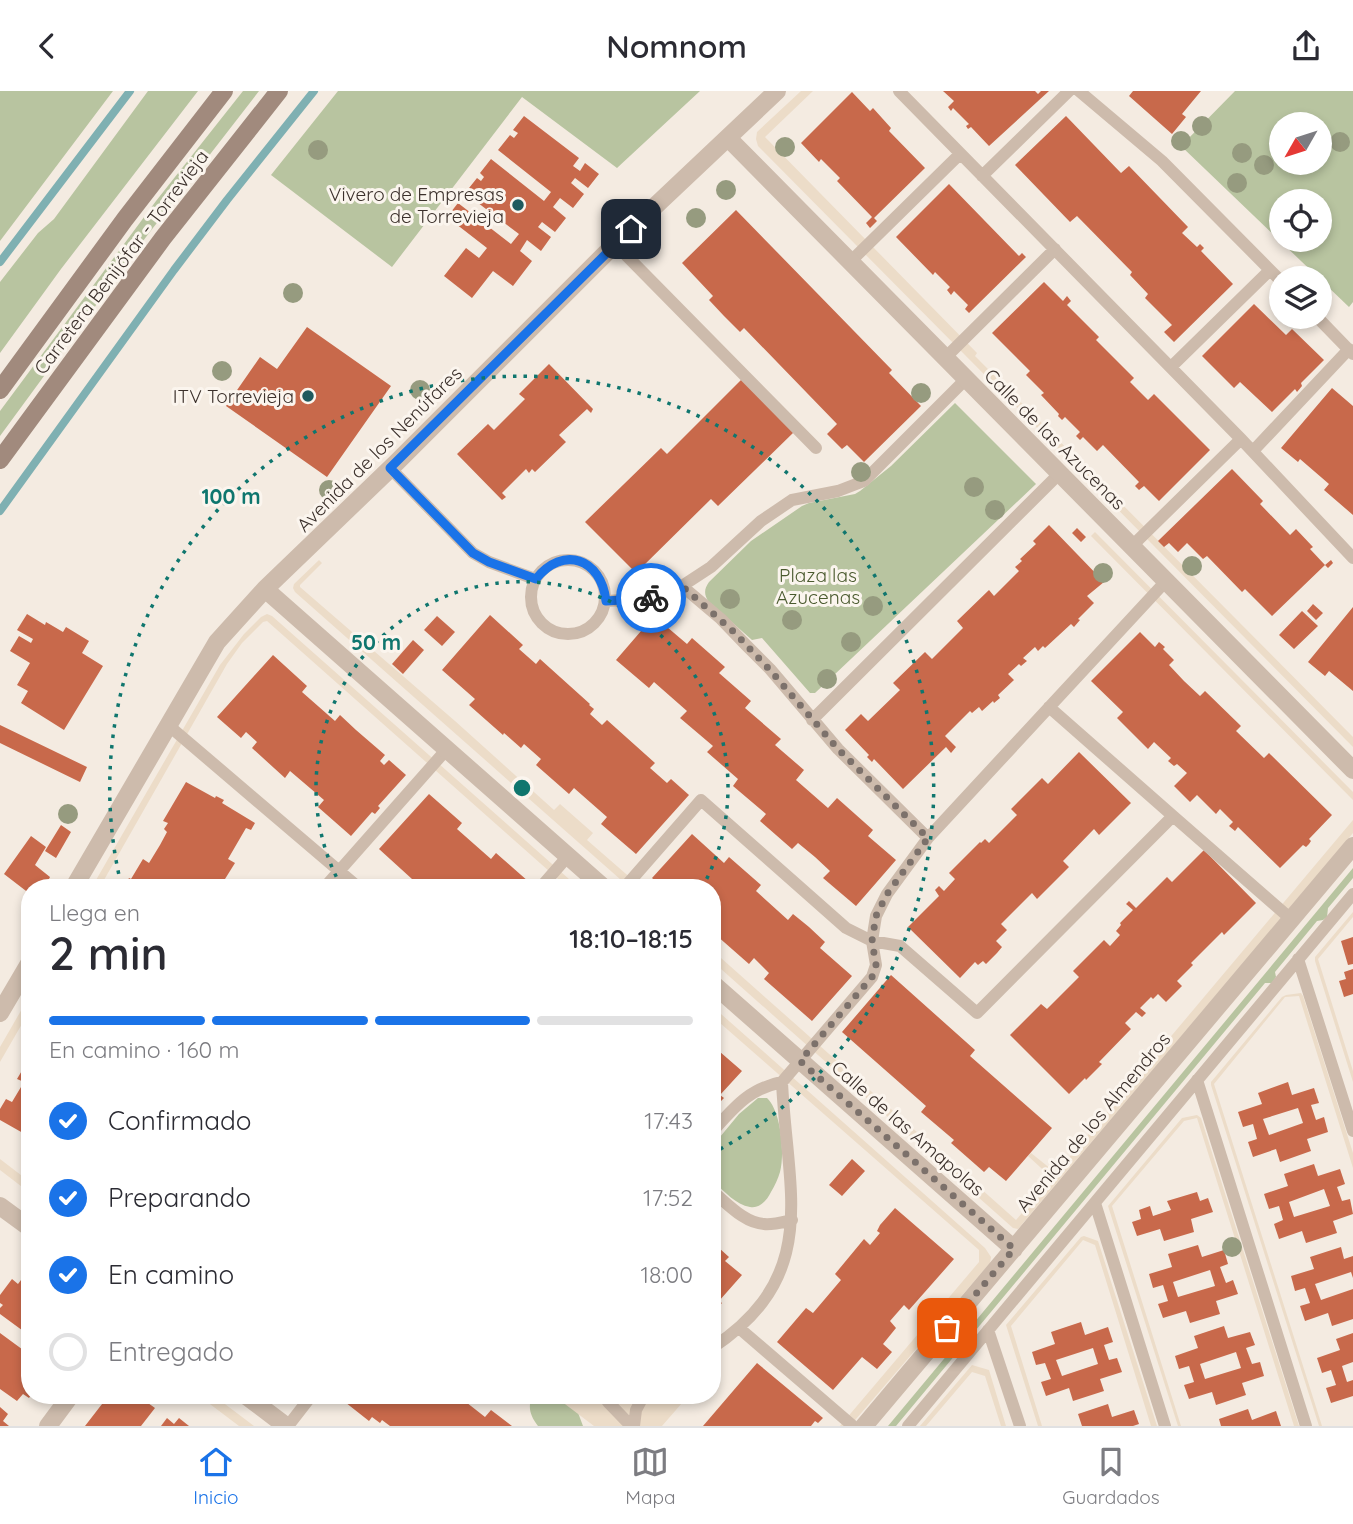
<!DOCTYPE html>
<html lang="es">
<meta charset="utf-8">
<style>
:root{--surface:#fff;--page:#f2f2f3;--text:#2b2b33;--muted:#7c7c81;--line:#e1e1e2;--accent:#1a73e8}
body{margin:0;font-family:Quicksand,sans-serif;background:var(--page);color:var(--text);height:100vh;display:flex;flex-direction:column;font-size:26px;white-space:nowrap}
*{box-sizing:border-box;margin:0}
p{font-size:23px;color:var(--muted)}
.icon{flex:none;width:38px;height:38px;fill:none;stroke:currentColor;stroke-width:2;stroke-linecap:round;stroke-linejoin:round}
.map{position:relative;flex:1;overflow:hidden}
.sheet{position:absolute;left:21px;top:788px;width:700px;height:525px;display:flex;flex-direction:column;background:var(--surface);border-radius:28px;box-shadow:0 4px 10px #0003}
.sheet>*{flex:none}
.needle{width:46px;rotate:231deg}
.buttons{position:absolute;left:1269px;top:21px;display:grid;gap:14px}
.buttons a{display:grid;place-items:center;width:63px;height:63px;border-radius:50%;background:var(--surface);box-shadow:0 4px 10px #0003;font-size:35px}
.pin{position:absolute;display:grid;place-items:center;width:60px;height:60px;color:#fff;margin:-30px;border-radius:14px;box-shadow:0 4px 10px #0006}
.courier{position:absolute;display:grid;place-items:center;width:70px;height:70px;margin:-35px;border:5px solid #1a73e8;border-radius:50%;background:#fff;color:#222;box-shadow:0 2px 9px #0007}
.headline em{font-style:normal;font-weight:600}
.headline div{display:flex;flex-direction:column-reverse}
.headline{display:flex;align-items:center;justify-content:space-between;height:119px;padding:0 28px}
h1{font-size:46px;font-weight:600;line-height:52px}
.bar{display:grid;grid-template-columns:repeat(4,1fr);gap:10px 7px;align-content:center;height:84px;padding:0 28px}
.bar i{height:9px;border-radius:5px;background:var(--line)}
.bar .current{background:var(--accent)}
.bar p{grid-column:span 4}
ol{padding:0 28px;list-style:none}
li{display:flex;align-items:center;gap:21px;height:77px}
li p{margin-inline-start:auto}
li .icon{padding:7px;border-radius:50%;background:var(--accent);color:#fff;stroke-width:4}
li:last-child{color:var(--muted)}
li i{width:38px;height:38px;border:4px solid var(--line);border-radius:50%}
header{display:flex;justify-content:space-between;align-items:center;height:91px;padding:0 28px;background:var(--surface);font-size:32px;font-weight:600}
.tab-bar{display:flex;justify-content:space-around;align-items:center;height:98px;border-top:2px solid var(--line);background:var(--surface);font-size:19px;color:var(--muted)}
.tab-bar a{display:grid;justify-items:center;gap:4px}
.tab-bar .current{color:var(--accent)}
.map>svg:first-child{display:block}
</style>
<header><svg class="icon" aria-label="back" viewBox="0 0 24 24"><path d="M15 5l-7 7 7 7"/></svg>Nomnom<svg class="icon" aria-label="share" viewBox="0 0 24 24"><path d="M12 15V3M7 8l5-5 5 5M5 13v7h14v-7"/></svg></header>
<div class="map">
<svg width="1353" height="1335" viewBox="0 0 1353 1335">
<rect width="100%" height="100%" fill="#f4ebe1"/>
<path fill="#b8c4a0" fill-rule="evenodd" d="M0,0h113l-113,150z
M148,0h50l-137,178 -61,84v-71l38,-49 16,-14z
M243,0h16l-113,146 -146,199v-25l156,-210z
M338,0h362l-83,77 -95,-71 -130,170 -121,-92z
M1235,0h118v211l-4,5 -168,-161zM1281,33h39v39h-39zM1281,110h39v39h-39z
M955,312l81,81 -221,209h-5l-48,-55 -10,2 -44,-39c-4,-7 -4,-12 1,-19l42,-41 51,-35 7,-3 46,-9 5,-3 31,-25z
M1353,777v10l-25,30 -1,9 -4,3 -6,1 -42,51 1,5 -4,6h-7l-369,443h-8z
M758,1007h9c14,13 18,55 13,74 -2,7 -5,13 -9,20 -4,8 -11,17 -21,15 -14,-2 -26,-16 -36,-25l-2,-3v-30l3,-6 24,-29z
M533,1304h31l13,15 6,16h-45c-8,-10 -11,-20 -5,-31z"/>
<path fill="#ecdcc8" d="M801,0h12l-48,46 212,216 -2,3 378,381v10l-595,-601 -2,-7 1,-7z
M1095,441l258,260v8l-262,-264z
M319,469l3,3 -22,22v2l155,134 99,89 6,-6 33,29 -6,7 54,47h-12l-334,-295 -2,-4 1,-4z
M267,523l5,2 306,271h-11l-300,-266 -4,1 -21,21 -15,21 -127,223h-8l128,-222 24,-31 17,-17z
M1353,729v13l-335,396 -5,-1 -301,-267v-11l304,270 36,-42 -24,-22 3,-3 25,20z
M1353,821v5l-35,42 35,112v11l-38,-121v-4z
M1301,902l2,3 50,157v15l-54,-172 -14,1 -71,87 108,342h-3l-108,-341v-3l71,-85 4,-2z
M30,904v15l-30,52v-15z
M712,915l273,242 6,9 -1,6 -140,163h-10l139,-164v-12l-267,-234z
M1197,1024l4,3 98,308h-5l-97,-308 -13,3 -72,85 69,220h-3l-70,-220 74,-88z
M0,1068l30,23v11l-30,-23z
M1084,1145l14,5 1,3 58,182h-6l-56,-181 -12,-5 -72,86 31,100h-4l-32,-101 75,-88z
M972,1274l17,5 17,56h-5l-16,-50 -13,-4 -46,54h-6z
M198,1304h15l41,31h-15z
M553,1304h136l-27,31h-68z"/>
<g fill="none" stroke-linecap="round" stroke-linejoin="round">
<path stroke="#7fb0b2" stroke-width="8" d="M0,171l130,-171
M0,420l174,-241 53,-70 87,-109"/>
</g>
<path fill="#c8694b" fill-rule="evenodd" d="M943,0h92l3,3 3,-3h8l-60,55 -18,-19 -3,2 -2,-3 3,-2 -16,-16 -2,3 -3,-4 6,-6z
M1133,0h68l-19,23 4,3 -14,17 -43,-38z
M852,1l18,19 3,-3 18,20 -2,3 36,37 -51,50 3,3 -7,7 -4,-5 6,-6 -35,-36 3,-3 -19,-19 -2,3 -18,-19z
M524,25l55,42 -6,8 7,5 5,-8 14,11 -11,14 -13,-10 -4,5 13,11 -11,14 -13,-10 -7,9 13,11 -11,14 -13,-10 -4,5 13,10 -10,14 -14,-11 -7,11 12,10 -19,25 -20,-15 -21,27 -28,-22 22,-28 13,10 8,-10 -40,-31 11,-14 53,41 8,-10 -54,-41 12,-15 4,3 3,-4 -4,-4 11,-14 53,42 7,-9 -53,-42 12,-15 4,3 4,-5 -5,-3z
M1066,25l55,57 8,-7 59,61 -6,6 15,14 3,-3 4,4 -3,3 32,33 -59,58 -10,-10 8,-7 -27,-27 3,-4 -18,-19 2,-3 -55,-56 -7,6 -55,-57z
M949,93l70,72 3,-3 4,4 -57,56 -4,-4 3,-4 -14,-14 -3,4 -4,-5 3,-3 -15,-15 -2,3 -37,-38z
M736,119l156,160 -3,3 32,33 -57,56 -17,-17 -5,4 -15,-15 10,-10 -93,-96 -4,4 -16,-16 -15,-16 4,-4 -31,-33z
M1044,191l19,19 4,-5 4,5 -4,4 32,32 -3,3 38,38 -4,4 18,18 6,-6 56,56 -51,51 -15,-15 -5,4 -4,-4 4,-4 -36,-37 -6,6 -14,-14 -3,3 -4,-4 4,-4 -15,-15 -3,3 -4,-4 1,-2 -18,-19 3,-2 -18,-18 4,-4 -38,-38z
M1254,213l32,31 6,-6 32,31 -23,23 1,3 -5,6 -2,-3 -23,23 -32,-30 -6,6 -32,-32z
M307,236l84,59 -64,91 -101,-71 34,-49 17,12z
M549,273l44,45 -2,4 -4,-4 -28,26 7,7 -31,30 -3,-3 -3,4 -3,-4 -24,24 4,4 -4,3 -45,-46 31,-30 6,6 31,-31 -6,-5z
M742,288l52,53 -76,74 -7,-7 -75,74 -51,-51 76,-74 6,6z
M1332,297l21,18v109l-29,-25 5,-6 -29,-25 -2,3 -17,-14z
M1232,378l31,32 -3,3 30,31 6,-6 17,18 -3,2 15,16 6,-5 2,3 -5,5 -3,-3 -53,51 -27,-27 -3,3 -35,-36 -4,3 -16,-16 -9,9 -9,-9 -5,4 -6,-6z
M1049,434l55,57 -17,14 7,7 -16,16 2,1 -6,7 -3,-3 -26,24 -2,-2 -5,5 -3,-4 -12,11 4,3 -6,5 -2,-2 -11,10 6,6 -16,15 2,3 -6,5 -1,-2 -11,10 -3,-4 -7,6 -2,-2 -25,25 11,11 -5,6 -5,-6 -43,42 -29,-30 -2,3 -5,-5 2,-2 -24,-25 16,-16 7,7 32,-31 -7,-7 32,-31 7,7 31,-31 -6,-7 32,-31 5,6 25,-25 -4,-4 7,-6 -2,-2 16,-15 -3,-3z
M1077,437l9,9 -5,5 -9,-9z
M1313,513l10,9 -7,7 -9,-9z
M1353,516v84l-24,-20 -4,5 -17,-14z
M1302,520l16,15 -24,23 -15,-14z
M27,523l18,11 1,-3 17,10 3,-5 23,14 -7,12 21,13 -39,64 -43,-27 7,-12 -11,-6 13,-22 -20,-12 9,-15 12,7 2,-4 -16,-9z
M490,524l33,30 -4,4 17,15 4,-5 50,45 -1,1 5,4 -4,5 12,11 5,-5 48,43 -5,5 17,15 4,-4 18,16 -53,59 -35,-30 6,-7 -33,-29 -5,6 -33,-29 5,-6 -17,-15 -3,4 -17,-15 -1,2 -34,-30 6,-6 -33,-29z
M437,525l18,16 -13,14 -18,-16z
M654,525l33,28 5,-6 33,29 -6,6 32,28 -6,7 36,31 -6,6 29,25 -8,10 32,28 9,-10 36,32 -5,6 28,24 -40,46 -33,-28 7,-7 -15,-14 -17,-14 -6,6 -32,-28 6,-7 -33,-28 5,-7 -31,-27 6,-6 -33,-28 7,-7 -33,-29 -5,6 -33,-28z
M1140,541l15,15 4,-5 6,5 -2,2 11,11 -5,5 15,16 16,15 5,-5 36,35 -5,5 28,27 5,-5 63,62 -23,24 2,2 -2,3 -3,3 -3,-2 -23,23 -42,-41 -3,4 -6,-5 4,-4 -13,-13 -4,5 -19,-19 -7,7 -16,-16 13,-13 -10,-9 -3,2 -6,-5 3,-3 -17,-16 -6,7 -31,-31 6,-6 -32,-31z
M413,549l11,10 -21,24 -11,-10z
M273,564l34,31 -5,6 33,29 5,-6 16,15 29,25 -5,6 4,4 5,-5 17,15 -28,31 2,2 -5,6 -3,-2 -21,24 -33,-29 6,-7 -34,-29 -5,7 -33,-30 5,-6 -11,-10 -5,6 -24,-21z
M0,634l87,42 -7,15 -80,-39z
M1079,661l52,51 -32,32 -5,-6 -31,32 6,6 -32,32 -5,-6 -31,31 6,6 -11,11 6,6 -5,6 -11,11 -3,-3 -5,4 -3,-3 -15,16 -52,-51 31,-31 -4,-6 4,-4 5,5 11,-12 -6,-6 31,-31 1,1 4,-4 4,4 28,-28 -6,-6 31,-31 6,6z
M186,691l29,16 1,-2 8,4 -2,3 33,20 -4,7 -5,-2 -18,31 7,4 -15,24h-96l5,-9 2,1 12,-20 6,4 11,-18 7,-13 -3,-3 4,-6 -5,-2z
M429,703l33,29 -5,6 34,30 5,-6 33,29 -4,5h-120l7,-8 -33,-30z
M61,734l10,7 -15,26 -11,-7z
M692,743l32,29 5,-6 32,28 -5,6 32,29 5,-6 16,13 16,15 -5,6 32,28 -40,45 -48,-42 5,-6 -15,-15 -5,6 -33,-29 5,-6 -9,-8v-34h-50l-10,-9z
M31,745l15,11 -11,18 15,12 -5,10h-15v7l-26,-20z
M1204,759l52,53 -32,32 -2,-3 -31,31 2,2 -16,16 5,5 -16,16 -8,-8 -5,5 -2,-2 -11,11 6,5 -4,4 -6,-5 -11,11 6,6 -32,33 3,2 -16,16 -1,-2 -16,16 -59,-59 31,-31 6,5 32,-32 -6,-6 31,-31 6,6 10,-11 -4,-4 5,-6 -1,-2 13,-13 -7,-6 3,-3 7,7 31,-31 5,5z
M1353,846v27l-5,1 -7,-24z
M1353,878v25l-9,3 -5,-16 7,-2 -2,-7z
M891,884l84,75 -5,6 82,72 -46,53 -17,-14 -5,5 -33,-29 3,-3 -33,-28 5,-6 -84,-74z
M712,954l30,26 -22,24 4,3 -7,7 -3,-3 -2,2z
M30,966v80l-30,-17v-11l6,-10 6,3 12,-20 -7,-3z
M1288,991l4,13 22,-7 5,15 -8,2 5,15 8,-3 4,15 -21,7 4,12 -31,11 -4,-13 -23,8 -5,-15 9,-3 -4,-15 -10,3 -5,-15 24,-8 -4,-11zM1298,1017l5,15 -34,12 -6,-16z
M852,1068l13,12 -23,25 -13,-11z
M1314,1073l4,12 22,-7 5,15 -8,3 5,14 8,-2 3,15 -20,7 4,12 -31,10 -4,-12 -23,8 -5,-15 9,-4 -4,-14 -10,3 -5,-15 24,-8 -4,-12zM1324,1098l6,17 -36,11 -5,-15z
M1197,1101l3,9 8,-3 5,14 -22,7 3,13 -30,9 -4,-12 -23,7 -5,-14 9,-3 -2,-9 11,-4 3,10 18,-6 -4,-9z
M895,1117l59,51 -45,51 -5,-5 -14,16 6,7 -13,16 9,8 -15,17 -15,-12 -29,33 -56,-48 29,-34 7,5 28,-33 -6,-6 29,-35 6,6 10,-12 -3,-2 3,-6z
M712,1147l9,8 -2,2 10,9 -4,4 17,14 -23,26 3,2 -3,3 -2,-3 -5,6z
M1198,1154l4,12 22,-7 4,14 -8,3 6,16 7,-3 5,14 -22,7 4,13 -30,9 -4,-12 -23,7 -5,-14 10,-3 -5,-16 -10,3 -4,-14 23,-7 -4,-13zM1210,1179l5,16 -37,11 -5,-15z
M1341,1156l3,12 9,-3v22l-2,-6 -36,12 6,16 32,-11v30l-21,7 -4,-13 -23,8 -5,-15 10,-3 -5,-15 -10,3 -4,-15 23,-7 -4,-12z
M24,1185l6,5v55l-30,-22v-6l3,-3 -3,-2v-8l12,-16 6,5z
M1081,1231l4,13 23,-8 5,15 -9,3 5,15 8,-2 5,14 -22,7 4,12 -31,10 -4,-13 -23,8 -5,-14 10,-3 -6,-16 -9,2 -4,-13 23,-8 -4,-12zM1093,1257l5,16 -36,12 -6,-16z
M1224,1235l4,12 22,-6 5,13 -9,3 6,16 8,-2 4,14 -22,7 4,12 -30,10 -4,-13 -23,7 -5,-14 10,-3 -5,-16 -10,3 -4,-13 23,-8 -4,-12zM1236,1261l5,16 -36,11 -5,-15z
M0,1242l30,22v40h1l-2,3 -6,-4 -6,7 -17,-12z
M1353,1242v29l-11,4 5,16 6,-2v16l-22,7 -5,-15 10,-3 -5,-15 -9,3 -5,-15 23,-8 -4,-11z
M757,1272l66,55 -5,5 -3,-2 -4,5h-108z
M109,1304h41l2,2 -4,6 7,5 -14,18h-56z
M336,1304h121l28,22 6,-7 21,16h-122l-8,-6 -2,3 -8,-6 -3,4z
M1108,1313l4,13 22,-7 5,14 -6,2h-51l-4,-12z
M0,1316l8,7 -5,7 6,5h-9z
M1248,1318l4,11 24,-9 5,15h-60l-2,-7z
M167,1327l7,6 5,-6 10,8h-28z"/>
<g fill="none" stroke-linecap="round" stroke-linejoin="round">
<path stroke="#cdbbac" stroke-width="12" d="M899,0l342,348 112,119
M1079,0l83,70 119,120
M982,85l87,-85
M615,153l201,204
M850,171l110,-108
M1317,226l36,37
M945,267l110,-109
M1171,276l99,-97
M966,288l-102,102 -26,10 -46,9 -31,21 -50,46 -29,19 39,33 25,26 24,24 68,80 90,89 238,-257
M1253,360l96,-102
M390,377l83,85 16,9 46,17
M1132,455l109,-107
M531 506a37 37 0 1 1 74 0a37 37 0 1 1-74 0Z
M606,510c30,-2 48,-1 76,-15
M812,629l248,-247
M168,634l190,162
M1173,725l118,103
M325,796l122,-138
M541,796l27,-31
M625,796l76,-87 145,128 26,13 28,5 77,67 196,-197 -124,-109
M1298,868l55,172
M1197,989l109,346
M712,1041c22,-24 36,-43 70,-50
M712,1100c15,12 32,32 52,33 9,1 19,-2 28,-4
M1095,1112l70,223
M739,1237l114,98
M988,1239l32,96
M712,1257c110,-73 75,-156 70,-266l90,-105 4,-12 -4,-24 4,-25 11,-22 41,-56
M603,1304l5,7 23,24
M288,1335l24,-31
M634,1335l2,-16 8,-15
M908,1335l445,-532"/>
<path stroke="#cdbbac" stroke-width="18" d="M728,47l625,632
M265,498l338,298
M74,796l143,-245 48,-53 132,-127 218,-218 162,-153
M712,892l302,266
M0,922l30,-51
M0,1115l30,22
M245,1304l41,31
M48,1335l23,-31
M864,1335l489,-580"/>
<path stroke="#a18a7d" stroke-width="18" d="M0,299l125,-171 99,-128
M0,369l163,-222 116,-147"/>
</g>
<g fill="#969b7f">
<circle cx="1202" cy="35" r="10"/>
<circle cx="1181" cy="50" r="10"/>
<circle cx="1340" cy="51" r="10"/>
<circle cx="785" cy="56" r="10"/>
<circle cx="318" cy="59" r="10"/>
<circle cx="1242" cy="62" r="10"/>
<circle cx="1264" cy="74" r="10"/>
<circle cx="1237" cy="92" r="10"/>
<circle cx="726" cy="99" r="10"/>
<circle cx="696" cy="127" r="10"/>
<circle cx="293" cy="202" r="10"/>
<circle cx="222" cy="280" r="10"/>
<circle cx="420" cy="299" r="10"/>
<circle cx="921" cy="302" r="10"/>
<circle cx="861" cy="381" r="10"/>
<circle cx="974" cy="396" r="10"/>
<circle cx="329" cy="399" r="10"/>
<circle cx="995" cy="419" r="10"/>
<circle cx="1192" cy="475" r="10"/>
<circle cx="1103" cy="482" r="10"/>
<circle cx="730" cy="508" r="10"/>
<circle cx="873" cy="515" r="10"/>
<circle cx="792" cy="529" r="10"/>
<circle cx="851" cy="551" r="10"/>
<circle cx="827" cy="588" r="10"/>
<circle cx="68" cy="723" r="10"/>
<circle cx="1232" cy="1156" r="10"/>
</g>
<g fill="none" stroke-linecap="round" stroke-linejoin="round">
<path stroke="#7c716b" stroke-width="7" stroke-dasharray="0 12.6" d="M651,507l13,-4 18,-8 52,46 36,38 68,79 90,89 -41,56 -11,22 -4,25 4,24 -4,12 -72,84 214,188 -67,79"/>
<path stroke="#1a73e8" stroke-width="9" d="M631,138l-241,239 83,85 16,9 47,17c27,-34 65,-21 70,22l45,-3"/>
</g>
<g fill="none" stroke="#0f766e" stroke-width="3.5" stroke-dasharray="3.5 7">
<path d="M341 795A206 206 0 1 1 703 795"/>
<path d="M121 793A412 412 0 1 1 715 1061"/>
</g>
<g fill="#1f5a5e" stroke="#fbf5ee" stroke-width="2.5">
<circle cx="518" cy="114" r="7"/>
<circle cx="308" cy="305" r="7"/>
</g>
<g text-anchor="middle" stroke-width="6" stroke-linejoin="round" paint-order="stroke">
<g font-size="19" fill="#3b302b" stroke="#fbf5ee" text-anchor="end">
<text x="504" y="110">Vivero de Empresas<tspan x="504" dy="22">de Torrevieja</tspan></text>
<text x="294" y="312">ITV Torrevieja</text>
</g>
<g font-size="19" fill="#3b302b" stroke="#fbf5ee">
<text transform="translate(121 171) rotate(-53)" y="7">Carretera Benijófar - Torrevieja</text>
<text transform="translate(1055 348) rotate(45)" y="7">Calle de las Azucenas</text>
<text transform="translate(379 358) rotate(-45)" y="7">Avenida de los Nenúfares</text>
<text transform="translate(1093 1031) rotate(-50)" y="7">Avenida de los Almendros</text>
<text transform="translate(908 1037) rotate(41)" y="7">Calle de las Amapolas</text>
</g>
<g font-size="19" fill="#4a5a2e" stroke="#fbf5ee">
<text x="818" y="491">Plaza las<tspan x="818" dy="22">Azucenas</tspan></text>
</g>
</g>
<circle cx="522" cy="697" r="10" fill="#0f766e" stroke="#fbf5ee" stroke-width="3.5"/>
<g font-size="21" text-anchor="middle" font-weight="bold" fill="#0f766e" stroke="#fbf5ee" stroke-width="6" stroke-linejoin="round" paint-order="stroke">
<text x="231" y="413">100 m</text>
<text x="376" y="559">50 m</text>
</g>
</svg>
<div class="buttons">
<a><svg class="needle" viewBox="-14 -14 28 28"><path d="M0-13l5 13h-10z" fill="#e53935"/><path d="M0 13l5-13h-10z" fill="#7c7c81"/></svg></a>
<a><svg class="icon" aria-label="locate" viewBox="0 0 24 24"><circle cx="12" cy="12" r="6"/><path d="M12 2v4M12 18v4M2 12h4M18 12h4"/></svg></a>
<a><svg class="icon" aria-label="layers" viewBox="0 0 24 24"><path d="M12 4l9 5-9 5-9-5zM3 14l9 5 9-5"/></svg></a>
</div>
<div class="pin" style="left:947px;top:1237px;background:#ea580c"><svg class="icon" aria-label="bag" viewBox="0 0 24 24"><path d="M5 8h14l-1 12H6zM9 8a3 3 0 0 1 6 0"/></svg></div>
<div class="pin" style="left:631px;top:138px;background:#1f2937"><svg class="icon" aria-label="home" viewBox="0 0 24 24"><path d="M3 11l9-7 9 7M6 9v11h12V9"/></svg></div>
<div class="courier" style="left:651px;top:507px"><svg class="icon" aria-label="bike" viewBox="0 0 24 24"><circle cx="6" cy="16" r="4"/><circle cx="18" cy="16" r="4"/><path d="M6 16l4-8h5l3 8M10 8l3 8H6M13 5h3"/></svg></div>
<section class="sheet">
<div class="headline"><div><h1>2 min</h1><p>Llega en</p></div><em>18:10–18:15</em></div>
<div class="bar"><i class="current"></i><i class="current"></i><i class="current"></i><i></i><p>En camino · 160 m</p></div>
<ol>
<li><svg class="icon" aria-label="check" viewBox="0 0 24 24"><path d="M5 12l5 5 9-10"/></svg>Confirmado<p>17:43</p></li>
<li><svg class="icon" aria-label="check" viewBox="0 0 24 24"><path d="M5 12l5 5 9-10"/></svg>Preparando<p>17:52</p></li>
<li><svg class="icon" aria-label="check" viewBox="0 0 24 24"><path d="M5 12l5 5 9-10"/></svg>En camino<p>18:00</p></li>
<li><i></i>Entregado</li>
</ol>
</section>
</div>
<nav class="tab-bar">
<a class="current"><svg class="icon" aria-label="home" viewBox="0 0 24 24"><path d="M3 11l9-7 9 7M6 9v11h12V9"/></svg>Inicio</a>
<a><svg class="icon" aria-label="map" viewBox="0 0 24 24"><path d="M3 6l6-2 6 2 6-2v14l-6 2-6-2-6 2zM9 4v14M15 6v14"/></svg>Mapa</a>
<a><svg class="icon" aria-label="saved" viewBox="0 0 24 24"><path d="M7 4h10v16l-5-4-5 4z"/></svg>Guardados</a>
</nav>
